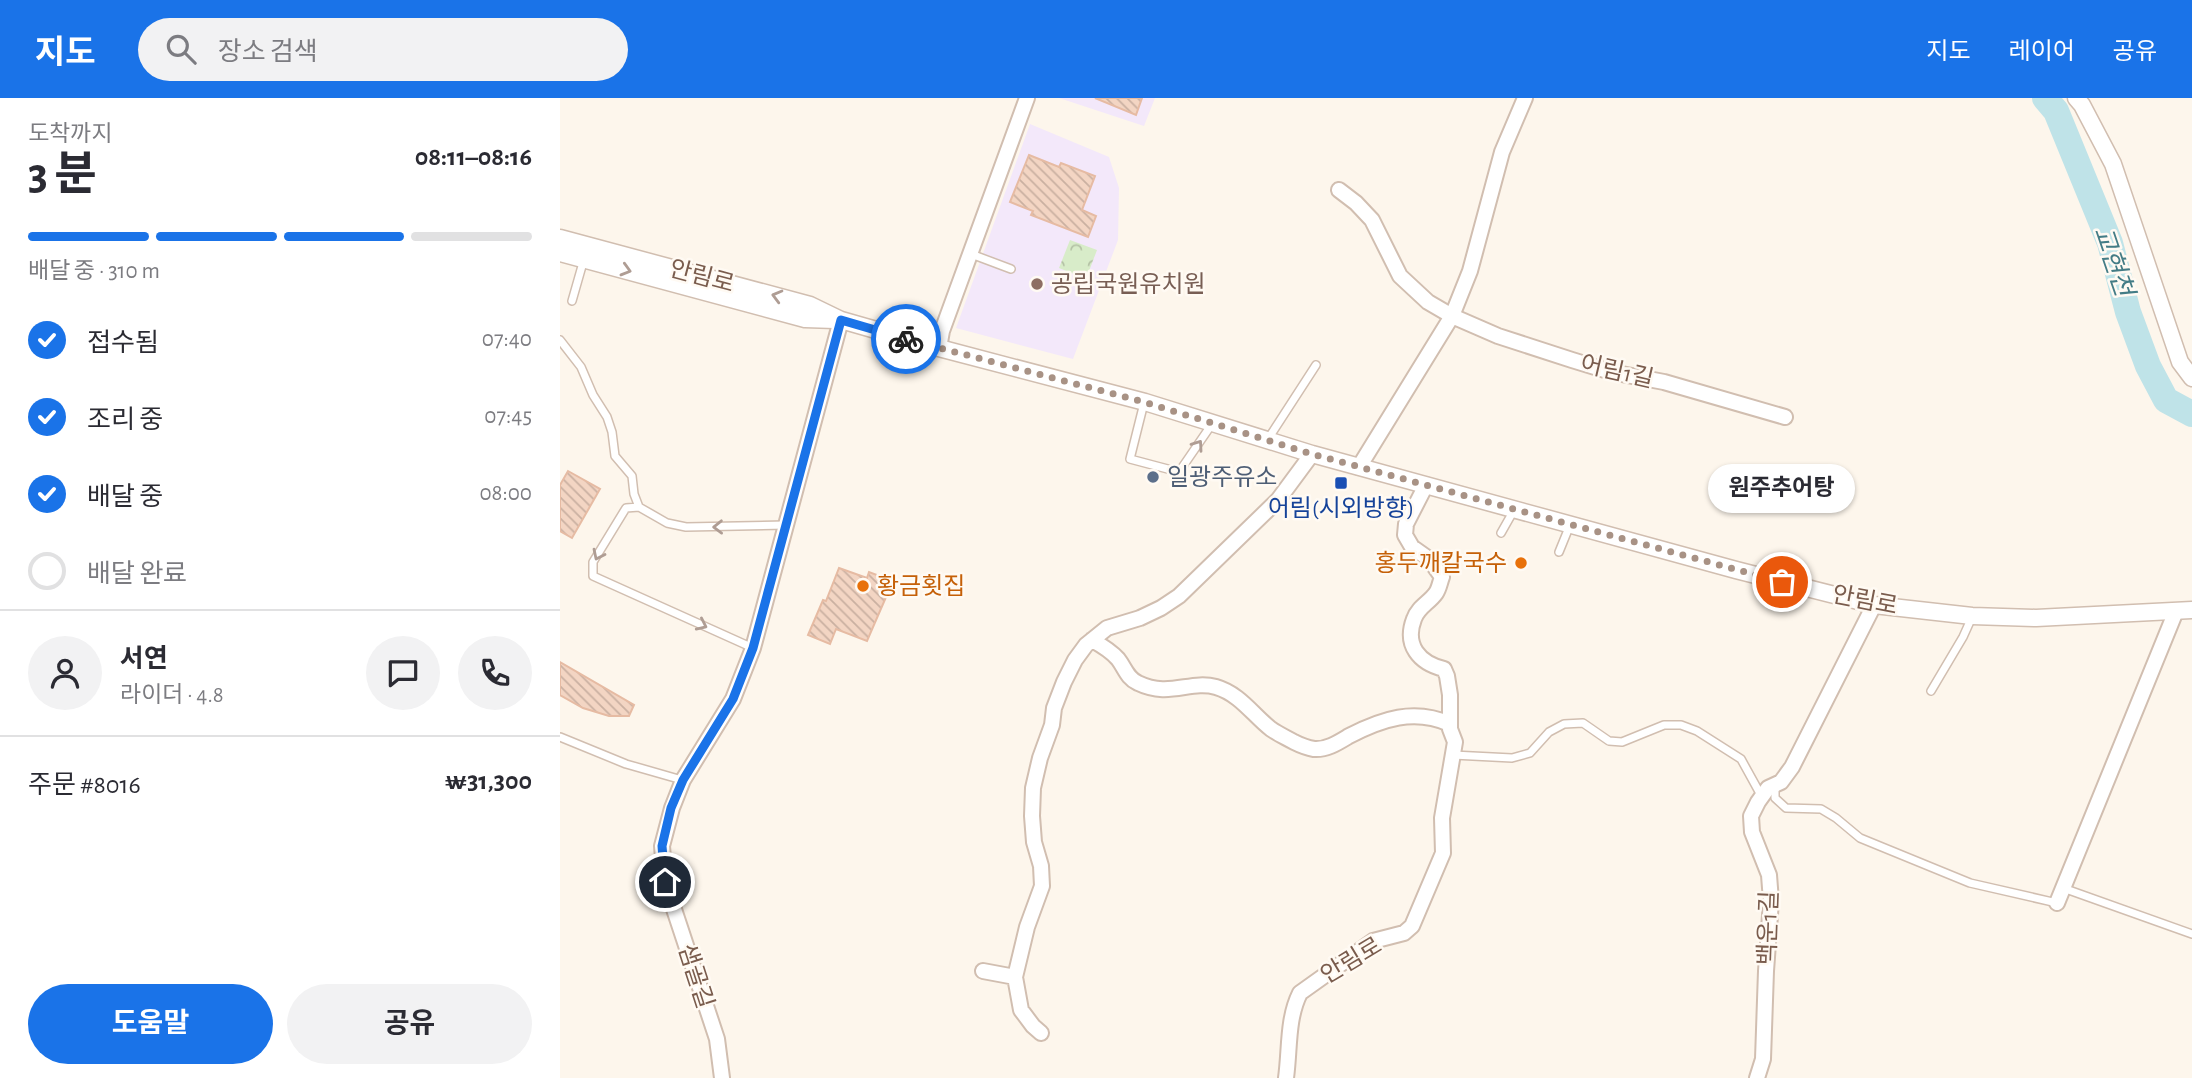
<!DOCTYPE html>
<html lang="ko">
<meta charset="utf-8">
<style>
:root{--surface:#fff;--page:#f2f2f3;--text:#2b2b33;--muted:#7c7c81;--line:#e1e1e2;--accent:#1a73e8}
body{margin:0;font-family:"Alegreya Sans","Noto Sans KR",sans-serif;background:var(--page);color:var(--text);height:100vh;display:flex;flex-direction:column;font-size:26px;white-space:nowrap}
*{box-sizing:border-box;margin:0}
p{font-size:23px;color:var(--muted)}
.icon{flex:none;width:38px;height:38px;fill:none;stroke:currentColor;stroke-width:2;stroke-linecap:round;stroke-linejoin:round}
.map{position:relative;flex:1;overflow:hidden}
.side{display:flex;flex-direction:column;background:var(--surface);width:560px}
.side>*{flex:none}
.pin{position:absolute;display:grid;place-items:center;width:60px;height:60px;color:#fff;margin:-30px;border:4px solid #fff;border-radius:50%;box-shadow:0 2px 7px #0007}
.courier{position:absolute;display:grid;place-items:center;width:70px;height:70px;margin:-35px;border:5px solid #1a73e8;border-radius:50%;background:#fff;color:#222;box-shadow:0 2px 9px #0007}
.bubble{position:absolute;height:49px;border-radius:24px;background:var(--surface);box-shadow:0 2px 5px #0004;font-size:23px;font-weight:700;line-height:49px;text-align:center}
.head em{font-style:normal;font-weight:700}
.head div{display:flex;flex-direction:column-reverse}
.head{display:flex;align-items:center;justify-content:space-between;height:119px;padding:0 28px}
h1{font-size:46px;font-weight:700;line-height:52px}
.bar{display:grid;grid-template-columns:repeat(4,1fr);gap:10px 7px;align-content:center;height:84px;padding:0 28px}
.bar i{height:9px;border-radius:5px;background:var(--line)}
.bar .active{background:var(--accent)}
.bar p{grid-column:span 4}
.line{display:flex;align-items:center;gap:18px;padding:0 28px;border-top:2px solid var(--line)}
.line div{flex:1}
.round{display:grid;place-items:center;flex:none;width:74px;height:74px;border-radius:37px;background:var(--page)}
ol{padding:0 28px;list-style:none}
li{display:flex;align-items:center;gap:21px;height:77px}
li p{margin-inline-start:auto}
li .icon{padding:7px;border-radius:50%;background:var(--accent);color:#fff;stroke-width:4}
li:last-child{color:var(--muted)}
li i{width:38px;height:38px;border:4px solid var(--line);border-radius:50%}
.primary-button{display:flex;gap:14px;margin-top:auto;padding:14px 28px}
.primary-button a{flex:1;height:80px;border-radius:42px;background:var(--accent);color:#fff;font-size:28px;font-weight:700;line-height:80px;text-align:center}
.primary-button a+a{background:var(--page);color:var(--text)}
header{display:flex;align-items:center;gap:42px;box-sizing:border-box;height:98px;padding:0 35px;background:var(--accent);color:#fff}
header strong{font-size:33px}
nav{display:flex;gap:38px;margin-inline-start:auto;font-size:24px}
.search{width:490px;height:63px;background:var(--page);display:flex;align-items:center;gap:18px;box-sizing:border-box;padding:0 24px;border-radius:38px;color:var(--muted);font-size:26px}
main{display:flex;flex:1;min-height:0}
.map>svg:first-child{display:block}
</style>
<header>
<strong>지도</strong>
<div class="search"><svg class="icon" aria-label="search" viewBox="0 0 24 24"><circle cx="10" cy="10" r="6"/><path d="M15 15l6 6"/></svg>장소 검색</div>
<nav><a>지도</a><a>레이어</a><a>공유</a></nav>
</header>
<main>
<section class="side">
<div class="head"><div><h1>3 분</h1><p>도착까지</p></div><em>08:11–08:16</em></div>
<div class="bar"><i class="active"></i><i class="active"></i><i class="active"></i><i></i><p>배달 중 · 310 m</p></div>
<ol>
<li><svg class="icon" aria-label="check" viewBox="0 0 24 24"><path d="M5 12l5 5 9-10"/></svg>접수됨<p>07:40</p></li>
<li><svg class="icon" aria-label="check" viewBox="0 0 24 24"><path d="M5 12l5 5 9-10"/></svg>조리 중<p>07:45</p></li>
<li><svg class="icon" aria-label="check" viewBox="0 0 24 24"><path d="M5 12l5 5 9-10"/></svg>배달 중<p>08:00</p></li>
<li><i></i>배달 완료</li>
</ol>
<div class="line" style="height:126px"><a class="round"><svg class="icon" aria-label="person" viewBox="0 0 24 24"><circle cx="12" cy="8" r="4"/><path d="M4 21q1-7 8-7t8 7"/></svg></a><div><b>서연</b><p>라이더 · 4.8</p></div><a class="round"><svg class="icon" aria-label="chat" viewBox="0 0 24 24"><path d="M4 5h16v11H9l-5 4z"/></svg></a><a class="round"><svg class="icon" aria-label="phone" viewBox="0 0 24 24"><path d="M5 4h4l2 5-3 2q2 4 5 5l2-3 5 2v4C11 20 4 13 5 4z"/></svg></a></div>
<div class="line" style="height:91px"><div>주문 #8016</div><b>₩31,300</b></div>
<div class="primary-button"><a>도움말</a><a>공유</a></div>
</section>
<div class="map">
<svg width="1632" height="980" viewBox="0 0 1632 980">
<defs>
<pattern id="forest-crowns" width="20" height="18" patternUnits="userSpaceOnUse" patternTransform="scale(1.75)"><rect width="20" height="18" fill="#d8ecc9"/><path d="M2 6a3 3 0 1 1 6 0M12 15a3 3 0 1 1 6 0" fill="none" stroke="#b4c2a5"/></pattern>
<pattern id="building-back-hatch" width="6" height="6" patternUnits="userSpaceOnUse" patternTransform="scale(1.75)"><rect width="6" height="6" fill="#f3d5c3"/><path d="M-1 5l2 2M0 0l6 6M5-1l2 2" fill="none" stroke="#cab0a1"/></pattern>
</defs>
<rect width="100%" height="100%" fill="#fdf6ec"/>
<path fill="#f3e8fa" d="M499,0h96l-11,28z
M470,26l79,33 10,31 -1,52 -45,119 -117,-31z"/>
<path fill="url(#forest-crowns)" d="M510,142l27,10 -11,29 -27,-11z"/>
<g fill="none" stroke-linecap="round" stroke-linejoin="round">
<path stroke="#bfe3e8" stroke-width="26" d="M1485,0l11,13 54,132 18,69 20,54 18,34 26,14"/>
</g>
<path fill="url(#building-back-hatch)" stroke="#e6bba3" stroke-width="2" d="M535,0h47l-6,17z
M469,57l30,12 2,-4 34,13 -13,34 14,6 -8,21 -57,-22 2,-4 -23,-9z
M8,373l32,18 -28,49 -12,-7v-46z
M279,470l28,10 2,-6 24,9 -26,60 -31,-12 -6,15 -22,-9 15,-35 3,1z
M0,564l74,43 -5,11h-20l-26,-8 -23,-13z"/>
<g fill="none" stroke-linecap="round" stroke-linejoin="round">
<defs>
<path id="service" d="M411,156l40,15
M12,203l12,-42
M0,242l21,27 12,28 14,22 5,15 3,24 17,20 2,18 5,13
M584,305l-14,56 49,13 33,-48
M708,341l48,-74
M941,435l13,-23
M999,454l11,-27
M193,550l-160,-72v-14l33,-54 13,-1 28,16 19,4 100,-2
M1371,593l32,-54 9,-20
M0,639l66,27 56,16
M893,657l59,3 18,-5 19,-21 15,-8 19,-1 26,18 13,1 42,-17h17l16,6 44,28 21,38
M1215,687v13l11,10 35,1 15,9 24,20 110,45 87,20
M1503,790l129,46"/>
<path id="minor" d="M779,92l17,13 16,17 28,56 28,26 24,14 46,20 74,24 39,12 53,10 121,35
M379,250l3,-17 85,-233
M799,369l93,-151 18,-45 32,-119 23,-54
M532,542c9,5 19,11 26,19 7,9 9,19 20,24 31,15 52,-3 78,4 24,7 37,28 55,42 7,5 16,9 23,13 6,3 14,6 20,7 13,1 25,-7 35,-13 33,-17 65,-28 101,-12
M1497,805l119,-292
M423,873l32,6
M481,935l-8,-7 -12,-16 -6,-33 12,-50 15,-41 -1,-20 -7,-24 -2,-26 1,-28 7,-30 12,-33 2,-17 10,-26 11,-22 11,-15 21,-17 33,-10 21,-10 18,-12 99,-96 34,-46
M162,980l-5,-39 -52,-157 -3,-36 10,-38 11,-28 50,-81 20,-51 88,-328
M726,980c4,-29 1,-59 14,-85l73,-52 31,-8 8,-7 31,-73 -1,-35 13,-76 -5,-13v-34l-3,-19 -3,-7c-25,-6 -40,-24 -30,-50 4,-12 15,-16 22,-26 3,-4 4,-11 6,-16l-13,-18 -17,-12 -7,-12 1,-11 20,-39
M1197,980l6,-19 3,-88 5,-70 -2,-26 -17,-43 -1,-16 7,-14 10,-14 13,-6 11,-15 82,-162"/>
<path id="tertiary" d="M1516,0l6,7 31,59 67,198 12,16
M0,140l250,67 31,15 98,28 206,54 167,52 424,116 138,35 98,11 64,2 156,-8
M0,155l245,66 30,1"/>
</defs>
<use href="#service" stroke="#d1beb0" stroke-width="10"/>
<use href="#minor" stroke="#d1beb0" stroke-width="18"/>
<use href="#tertiary" stroke="#d1beb0" stroke-width="19"/>
<use href="#service" stroke="#fff" stroke-width="7"/>
<use href="#minor" stroke="#fff" stroke-width="14"/>
<use href="#tertiary" stroke="#fff" stroke-width="16"/>
</g>
<defs><path id="oneway-chevron" d="M-2-3.5L2.5 0L-2 3.5" fill="none" stroke-width="1.6" stroke-linecap="round" stroke-linejoin="round" transform="scale(1.75)"/></defs>
<g stroke="#af9d94">
<use href="#oneway-chevron" transform="translate(66 172) rotate(16)"/>
<use href="#oneway-chevron" transform="translate(217 198) rotate(-165)"/>
<use href="#oneway-chevron" transform="translate(638 347) rotate(-55)"/>
<use href="#oneway-chevron" transform="translate(158 429) rotate(179)"/>
<use href="#oneway-chevron" transform="translate(38 457) rotate(116)"/>
<use href="#oneway-chevron" transform="translate(142 527) rotate(25)"/>
</g>
<g fill="none" stroke-linecap="round" stroke-linejoin="round">
<path stroke="#a89285" stroke-width="7" stroke-dasharray="0 12.6" d="M346,241l238,63 168,52 470,128"/>
<path stroke="#1a73e8" stroke-width="9" d="M105,784l-3,-36 9,-38 12,-28 50,-81 20,-51 88,-328 65,19"/>
</g>
<circle fill="#8d6e63" stroke="#fffaf3" stroke-width="2.5" cx="477" cy="186" r="7"/>
<circle fill="#5c6f8a" stroke="#fffaf3" stroke-width="2.5" cx="593" cy="379" r="7"/>
<rect fill="#1a4fb4" stroke="#fffaf3" stroke-width="2.5" x="774" y="378" width="14" height="14" rx="3.5"/>
<g fill="#e8710a" stroke="#fffaf3" stroke-width="2.5">
<circle cx="961" cy="465" r="7"/>
<circle cx="303" cy="488" r="7"/>
</g>
<g text-anchor="middle" stroke-width="5" stroke-linejoin="round" paint-order="stroke">
<g font-size="24" fill="#7a5c4d" stroke="#fffaf3">
<text transform="translate(142 178) rotate(15)" y="8">안림로</text>
<text transform="translate(1057 273) rotate(13)" y="8">어림1길</text>
<text transform="translate(1305 502) rotate(11)" y="8">안림로</text>
<text transform="translate(1208 830) rotate(-88)" y="8">백운1길</text>
<text transform="translate(791 862) rotate(-31)" y="8">안림로</text>
<text transform="translate(136 878) rotate(72)" y="8">샘골길</text>
</g>
<g font-size="24" fill="#785e54" stroke="#fffaf3" text-anchor="start">
<text x="491" y="194">공립국원유치원</text>
</g>
<g font-size="24" fill="#4e5e75" stroke="#fffaf3" text-anchor="start">
<text x="607" y="387">일광주유소</text>
</g>
<g font-size="24" fill="#164399" stroke="#fffaf3">
<text x="781" y="418">어림(시외방향)</text>
</g>
<g font-size="24" fill="#c56008" stroke="#fffaf3" text-anchor="end">
<text x="947" y="473">홍두깨칼국수</text>
<text x="317" y="496" text-anchor="start">황금횟집</text>
</g>
<g font-size="26" font-style="italic" fill="#437c86" stroke="#fffaf3">
<text transform="translate(1554 163) rotate(71)" y="9">교현천</text>
</g>
</g>
</svg>
<div class="pin" style="left:1222px;top:484px;background:#ea580c"><svg class="icon" aria-label="bag" viewBox="0 0 24 24"><path d="M5 8h14l-1 12H6zM9 8a3 3 0 0 1 6 0"/></svg></div>
<div class="pin" style="left:105px;top:784px;background:#1f2937"><svg class="icon" aria-label="home" viewBox="0 0 24 24"><path d="M3 11l9-7 9 7M6 9v11h12V9"/></svg></div>
<div class="courier" style="left:346px;top:241px"><svg class="icon" aria-label="bike" viewBox="0 0 24 24"><circle cx="6" cy="16" r="4"/><circle cx="18" cy="16" r="4"/><path d="M6 16l4-8h5l3 8M10 8l3 8H6M13 5h3"/></svg></div>
<div class="bubble" style="left:1148px;top:366px;width:147px">원주추어탕</div>
</div>
</main>
